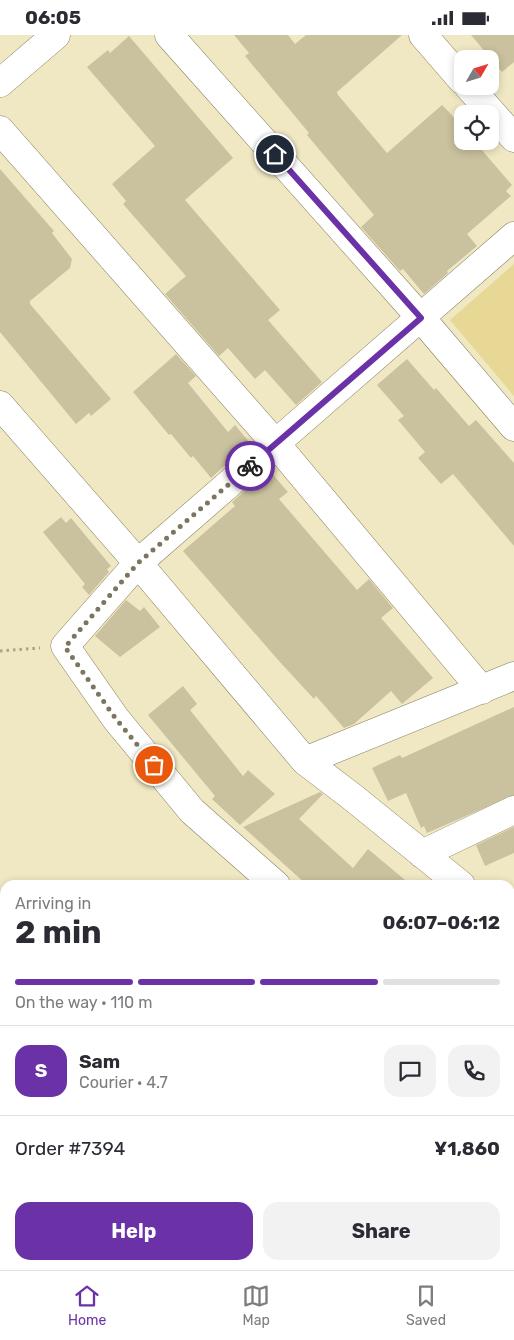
<!DOCTYPE html>
<meta charset="utf-8">
<style>
:root{--surface:#fff;--page:#f2f2f3;--text:#2b2b33;--muted:#7c7c81;--line:#e1e1e2;--accent:#6b32a8}
body{margin:0;font-family:Rubik,sans-serif;background:var(--page);color:var(--text);height:100vh;display:flex;flex-direction:column;font-size:19px;white-space:nowrap}
*{box-sizing:border-box;margin:0}
p{font-size:16px;color:var(--muted)}
.icon{flex:none;width:28px;height:28px;fill:none;stroke:currentColor;stroke-width:2;stroke-linecap:round;stroke-linejoin:round}
.map{position:relative;flex:1;overflow:hidden}
.sheet{position:absolute;left:0px;top:845px;width:515px;height:390px;display:flex;flex-direction:column;background:var(--surface);border-radius:15px 15px 0 0;box-shadow:0 2px 8px #0003}
.sheet>*{flex:none}
.needle{width:32px;rotate:51deg}
.controls{position:absolute;left:454px;top:15px;display:grid;gap:10px}
.controls a{display:grid;place-items:center;width:45px;height:45px;border-radius:10px;background:var(--surface);box-shadow:0 2px 8px #0003;font-size:25px}
.pin{position:absolute;display:grid;place-items:center;width:42px;height:42px;color:#fff;margin:-21px;border:2px solid #fff;border-radius:50%;box-shadow:0 1px 5px #0007}
.courier{position:absolute;display:grid;place-items:center;width:50px;height:50px;margin:-25px;border:4px solid #6b32a8;border-radius:50%;background:#fff;color:#222;box-shadow:0 1px 6px #0007}
.headline em{font-style:normal;font-weight:700}
.headline div{display:flex;flex-direction:column-reverse}
.headline{display:flex;align-items:center;justify-content:space-between;height:85px;padding:0 15px}
h1{font-size:32px;font-weight:700;line-height:38px}
.bar{display:grid;grid-template-columns:repeat(4,1fr);gap:8px 5px;align-content:center;height:60px;padding:0 15px}
.bar i{height:6px;border-radius:4px;background:var(--line)}
.bar .selected{background:var(--accent)}
.bar p{grid-column:span 4}
.line{display:flex;align-items:center;gap:12px;padding:0 15px;border-top:1px solid var(--line)}
.line div{flex:1}
.round{display:grid;place-items:center;flex:none;width:52px;height:52px;border-radius:15px;background:var(--page)}
.primary-button{display:flex;gap:10px;margin-top:auto;padding:10px 15px}
.primary-button a{flex:1;height:58px;border-radius:15px;background:var(--accent);color:#fff;font-size:20px;font-weight:700;line-height:58px;text-align:center}
.primary-button a+a{background:var(--page);color:var(--text)}
.status{display:flex;justify-content:space-between;align-items:center;height:35px;padding:0 25px;background:var(--surface);direction:ltr}
.status svg{height:14px;fill:currentColor}
.dock{display:flex;justify-content:space-around;align-items:center;height:70px;border-top:1px solid var(--line);background:var(--surface);font-size:14px;color:var(--muted)}
.dock a{display:grid;justify-items:center;gap:2px}
.dock .selected{color:var(--accent)}
.map>svg:first-child{display:block}
</style>
<div class="status"><b>06:05</b><svg viewBox="0 0 49 12"><path d="M0 12V9h3v3zM5 12V6h3v6zM10 12V3h3v9zM15 12V0h3v12zM26 1h20v11H26zM47 4h2v5h-2z"/></svg></div>
<div class="map">
<svg width="514" height="1235" viewBox="0 0 514 1235">
<rect width="100%" height="100%" fill="#f0e8c3"/>
<path fill="#e7d896" d="M514,229v132l-64,-76z"/>
<path fill="#cac29e" d="M234,0h54l7,9 11,-9h96l-65,57 1,3 49,58 55,-48 8,8 12,15v13h12l38,44 -6,6 5,5 -44,38 10,12 -30,25 1,2 -24,21 -21,-25 -3,2 -39,-44 13,-12 -67,-80 2,-2 -64,-77 4,-3z
M471,0h43v27l-12,10z
M129,1l104,122 -48,42 95,110 -12,10 54,62 -26,23 -31,-35 -10,9 -27,-31 -9,8 -54,-62 21,-18 -63,-72 3,-3 -14,-17 43,-38 -68,-79 21,-17 2,3z
M0,134l54,62 -2,2 20,26 -2,9 -40,33v3l81,95 -20,17 -2,-3 -13,11 -76,-92z
M176,319l20,22 -8,7 40,49 7,-7 15,18 -39,35 -18,-22 -2,2 -20,-24 -2,1 -36,-43z
M407,324l27,31 2,-2 33,38 7,-6 38,43v83l-61,-72 -12,10 -23,-26 7,-6 -27,-32 6,-4 -27,-31z
M269,435l19,22 -9,7 78,91 12,-11 24,29 -12,10 52,60 -31,26 -11,-13 -37,33 -10,4 -28,-32 -2,3 -35,-38 -96,-110 52,-45 -3,-4z
M61,482l5,6 5,-5 40,48 -4,3 2,3 -20,23 -7,-8 3,-3 -42,-52z
M126,565l14,11 4,-4 16,20 -40,30 -25,-21z
M183,651l14,18 -7,6 53,66 5,-6 27,24 -35,31 -28,-26 3,-3 -67,-81z
M514,672v88l-87,38 -3,-7 -3,2 -15,-35 -18,8 -16,-33 28,-13 2,3z
M320,757l3,2 -24,25 54,49 15,-19 43,36h-104l-64,-58z
M514,792v26l-29,13 -9,-21z"/>
<g fill="none" stroke-linecap="round" stroke-linejoin="round">
<defs>
<path id="minor" d="M169,0l252,283 93,109
M423,0l39,45
M0,48l56,-48
M468,51l46,52
M0,95l276,314 206,246
M0,370l138,158 167,198 46,35 110,89
M305,726l209,-85
M422,819l92,-44
M276,850l-84,-74 -76,-92 -51,-73 73,-83 376,-327
M510,890l4,3
M510,959l4,2"/>
</defs>
<use href="#minor" stroke="#867f5e" stroke-width="29"/>
<path stroke="#a9a387" stroke-width="3" stroke-dasharray="2.5 4" stroke-linecap="butt" d="M0,616l40,-3"/>
<use href="#minor" stroke="#fff" stroke-width="28"/>
</g>
<g fill="none" stroke-linecap="round" stroke-linejoin="round">
<path stroke="#7c7660" stroke-width="5" stroke-dasharray="0 9" d="M154,730l-38,-46 -51,-72 73,-84 112,-97"/>
<path stroke="#6b32a8" stroke-width="6" d="M250,431l171,-148 -146,-164"/>
</g>
</svg>
<div class="controls">
<a><svg class="needle" viewBox="-14 -14 28 28"><path d="M0-13l5 13h-10z" fill="#e53935"/><path d="M0 13l5-13h-10z" fill="#7c7c81"/></svg></a>
<a><svg class="icon" aria-label="locate" viewBox="0 0 24 24"><circle cx="12" cy="12" r="6"/><path d="M12 2v4M12 18v4M2 12h4M18 12h4"/></svg></a>
</div>
<div class="pin" style="left:154px;top:730px;background:#ea580c"><svg class="icon" aria-label="bag" viewBox="0 0 24 24"><path d="M5 8h14l-1 12H6zM9 8a3 3 0 0 1 6 0"/></svg></div>
<div class="pin" style="left:275px;top:119px;background:#1f2937"><svg class="icon" aria-label="home" viewBox="0 0 24 24"><path d="M3 11l9-7 9 7M6 9v11h12V9"/></svg></div>
<div class="courier" style="left:250px;top:431px"><svg class="icon" aria-label="bike" viewBox="0 0 24 24"><circle cx="6" cy="16" r="4"/><circle cx="18" cy="16" r="4"/><path d="M6 16l4-8h5l3 8M10 8l3 8H6M13 5h3"/></svg></div>
<section class="sheet">
<div class="headline"><div><h1>2 min</h1><p>Arriving in</p></div><em>06:07–06:12</em></div>
<div class="bar"><i class="selected"></i><i class="selected"></i><i class="selected"></i><i></i><p>On the way · 110 m</p></div>
<div class="line" style="height:90px"><b class="round" style="background:var(--accent);color:#fff">S</b><div><b>Sam</b><p>Courier · 4.7</p></div><a class="round"><svg class="icon" aria-label="chat" viewBox="0 0 24 24"><path d="M4 5h16v11H9l-5 4z"/></svg></a><a class="round"><svg class="icon" aria-label="phone" viewBox="0 0 24 24"><path d="M5 4h4l2 5-3 2q2 4 5 5l2-3 5 2v4C11 20 4 13 5 4z"/></svg></a></div>
<div class="line" style="height:65px"><div>Order #7394</div><b>¥1,860</b></div>
<div class="primary-button"><a>Help</a><a>Share</a></div>
</section>
</div>
<nav class="dock">
<a class="selected"><svg class="icon" aria-label="home" viewBox="0 0 24 24"><path d="M3 11l9-7 9 7M6 9v11h12V9"/></svg>Home</a>
<a><svg class="icon" aria-label="map" viewBox="0 0 24 24"><path d="M3 6l6-2 6 2 6-2v14l-6 2-6-2-6 2zM9 4v14M15 6v14"/></svg>Map</a>
<a><svg class="icon" aria-label="saved" viewBox="0 0 24 24"><path d="M7 4h10v16l-5-4-5 4z"/></svg>Saved</a>
</nav>
